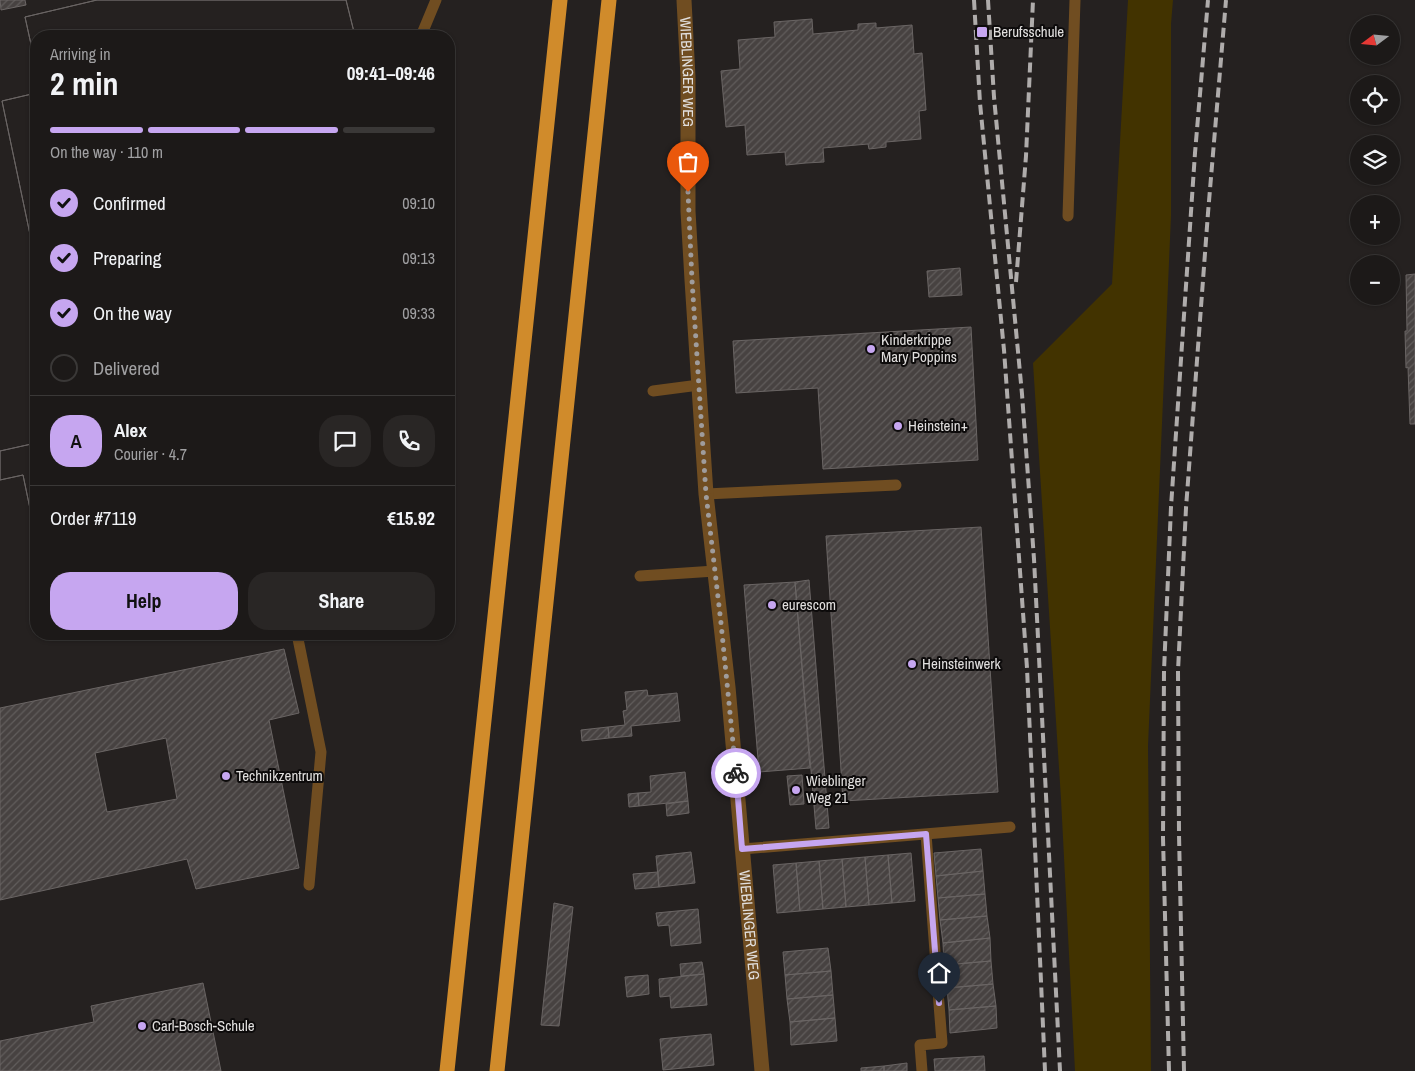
<!DOCTYPE html>
<meta charset="utf-8">
<style>
:root{--surface:#1c1918;--page:#292625;--text:#f1f3f6;--muted:#a0a0a2;--line:#3a3837;--accent:#c6a6f0}
body{margin:0;font-family:"Archivo Narrow",sans-serif;background:var(--page);color:var(--text);height:100vh;display:flex;flex-direction:column;font-size:19px;white-space:nowrap}
*{box-sizing:border-box;margin:0}
p{font-size:16px;color:var(--muted)}
.icon{flex:none;width:28px;height:28px;fill:none;stroke:currentColor;stroke-width:2;stroke-linecap:round;stroke-linejoin:round}
.map{position:relative;flex:1;overflow:hidden}
.side{position:absolute;left:30px;top:30px;width:425px;height:610px;display:flex;flex-direction:column;background:var(--surface);border-radius:20px;box-shadow:0 1px 4px #0004,0 0 0 1px var(--line)}
.side>*{flex:none}
.needle{width:32px;rotate:254deg}
.controls{position:absolute;left:1350px;top:15px;display:grid;gap:10px}
.controls a{display:grid;place-items:center;width:50px;height:50px;border-radius:50%;background:var(--surface);box-shadow:0 1px 4px #0004,0 0 0 1px var(--line);font-size:25px}
.pin{position:absolute;display:grid;place-items:center;width:42px;height:42px;color:#fff;margin:-51px -21px;border-radius:50% 50% 50% 0;rotate:-45deg;box-shadow:0 0 5px #0007}
.pin .icon{rotate:45deg}
.courier{position:absolute;display:grid;place-items:center;width:50px;height:50px;margin:-25px;border:4px solid #c6a6f0;border-radius:50%;background:#fff;color:#222;box-shadow:0 1px 6px #0007}
.head em{font-style:normal;font-weight:700}
.head div{display:flex;flex-direction:column-reverse}
.head{display:flex;align-items:center;justify-content:space-between;height:85px;padding:0 20px}
h1{font-size:32px;font-weight:700;line-height:38px}
.bar{display:grid;grid-template-columns:repeat(4,1fr);gap:8px 5px;align-content:center;height:60px;padding:0 20px}
.bar i{height:6px;border-radius:4px;background:var(--line)}
.bar .active{background:var(--accent)}
.bar p{grid-column:span 4}
.line{display:flex;align-items:center;gap:12px;padding:0 20px;border-top:1px solid var(--line)}
.line div{flex:1}
.round{display:grid;place-items:center;flex:none;width:52px;height:52px;border-radius:20px;background:var(--page)}
ol{padding:0 20px;list-style:none}
li{display:flex;align-items:center;gap:15px;height:55px}
li p{margin-inline-start:auto}
li .icon{padding:5px;border-radius:50%;background:var(--accent);color:#111;stroke-width:4}
li:last-child{color:var(--muted)}
li i{width:28px;height:28px;border:2px solid var(--line);border-radius:50%}
.action{display:flex;gap:10px;margin-top:auto;padding:10px 20px}
.action a{flex:1;height:58px;border-radius:20px;background:var(--accent);color:#111;font-size:20px;font-weight:700;line-height:58px;text-align:center}
.action a+a{background:var(--page);color:var(--text)}
.map>svg:first-child{display:block}
</style>
<div class="map">
<svg width="1415" height="1071" viewBox="0 0 1415 1071">
<defs>
<pattern id="building-hatch" width="6" height="6" patternUnits="userSpaceOnUse" patternTransform="scale(1.25)"><rect width="6" height="6" fill="#474241"/><path d="M-1 1l2-2M0 6l6-6M5 7l2-2" fill="none" stroke="#615d5c"/></pattern>
</defs>
<rect width="100%" height="100%" fill="#252120"/>
<path fill="#423300" d="M1128,0h45l-2,24v192l-23,530 3,325h-76l-14,-272 -28,-436 79,-79z"/>
<path fill="url(#building-hatch)" stroke="#6a6564" fill-rule="evenodd" d="M0,0h25l1,5 -25,5z
M97,0h249l9,36h-319v31l-11,-50z
M97,0h249l9,36h-319v31l-11,-50z
M812,19l1,15 45,-4v-6l18,-1v5l36,-3 2,29 8,-1 4,57 -7,1 2,28 -35,3v5l-17,2 -1,-5 -45,4 1,14 -18,1 -20,2 -1,-13 -38,3 -2,-30 -19,2 -5,-56 19,-2 -2,-29 37,-3 -1,-15z
M36,93v170l-34,-162z
M36,93v170l-34,-162z
M960,268l2,27 -33,2 -2,-26z
M1415,274v150h-5l-2,-57 -2,1 -1,-37h2l-1,-56z
M971,327l7,133 -155,9 -5,-81 -82,5 -3,-52z
M36,443v79l-3,1 -10,-48 -23,5v-29z
M36,443v79l-3,1 -10,-48 -23,5v-29z
M981,527l17,265 -155,9 -17,-265z
M809,580l20,248 -13,1 -21,-247z
M795,582l15,186 -51,4 -15,-187z
M284,649l15,64 -30,7 30,148 -103,21 -9,-30 -187,41v-192zM166,738l11,61 -70,13 -12,-59z
M647,690l1,6 29,-3 3,28 -49,5 1,10 -23,2 -1,-11 17,-2 -2,-14 4,-1 -2,-18z
M608,727l1,11 -27,3 -1,-11z
M685,772l3,29 -49,5 -1,-13 13,-1 -1,-16z
M802,775l2,29 -14,1 -3,-29z
M638,793l1,13 -10,1 -1,-13z
M688,801l1,12 -22,3 -1,-12z
M981,849l2,22 -47,5 -2,-23z
M691,852l4,31 -36,4 -3,-31z
M911,853l4,48 -23,2 -4,-48z
M888,855l4,48 -23,2 -4,-48z
M865,857l4,48 -23,2 -4,-48z
M842,859l4,48 -23,2 -4,-48z
M819,861l4,48 -23,2 -4,-48z
M796,863l4,48 -23,2 -4,-48z
M983,871l2,23 -47,4 -2,-22z
M658,872l1,15 -24,2 -2,-15z
M985,894l2,22 -47,4 -2,-22z
M554,903l19,4 -14,119 -18,-1z
M698,909l3,34 -30,3 -2,-21 -11,1 -2,-13z
M987,916l3,22 -47,5 -3,-23z
M990,938l1,23 -47,4 -1,-22z
M828,948l3,23 -46,4 -2,-23z
M991,961l2,23 -46,4 -3,-23z
M702,962l2,12 -23,2 -1,-12z
M831,971l2,24 -46,4 -2,-24z
M704,974l3,31 -36,3 -1,-12 -10,1 -1,-18z
M648,975l1,19 -22,3 -2,-20z
M203,983l18,88h-221v-30l94,-19 -3,-16z
M993,984l3,22 -47,4 -2,-22z
M833,995l2,23 -45,4 -3,-23z
M996,1006l1,22 -47,5 -1,-23z
M835,1018l2,23 -46,4 -1,-23z
M711,1034l3,31 -51,5 -3,-31z
M984,1056l1,15h-50l-1,-12z
M907,1063v8h-23v-5z
M884,1066v5h-23v-3z"/>
<g fill="none" stroke-linecap="round" stroke-linejoin="round">
<path stroke="#704d21" stroke-width="11" d="M421,36l15,-36
M1068,216l7,-216
M653,391l46,-6
M706,494l190,-9
M640,576l75,-5
M297,634l24,118 -12,133
M742,849l268,-22
M922,1071l-2,-26 22,-2 -16,-209"/>
<path stroke="#704d21" stroke-width="15" id="s1" d="M684,0l4,77v134l4,69 14,214 22,193 34,384"/>
<path stroke="#d08b2b" stroke-width="15" d="M447,1071l113,-1071
M497,1071l112,-1071"/>
<path stroke="#afacab" stroke-width="4" stroke-dasharray="10 5" stroke-linecap="butt" d="M974,0l6,103 24,247 23,318 18,403
M988,0l6,97 28,297 12,165 26,512
M1016,282l10,-126 7,-156
M1169,1071l-6,-233 1,-167 7,-164 24,-354 13,-153
M1184,1071l-5,-237 -1,-163 8,-163 22,-295 18,-213"/>
</g>
<g fill="none" stroke-linecap="round" stroke-linejoin="round">
<path stroke="#9f9c9c" stroke-width="5" stroke-dasharray="0 9" d="M688,192l4,88 14,214 15,129 15,150"/>
<path stroke="#c6a6f0" stroke-width="6" d="M736,773l6,76 184,-15 13,169"/>
</g>
<g fill="#c6a6f0" stroke="#0d0b0b" stroke-width="2">
<rect x="976" y="26" width="12" height="12" rx="2.5"/>
<circle cx="871" cy="349" r="5"/>
<circle cx="898" cy="426" r="5"/>
<circle cx="772" cy="605" r="5"/>
<circle cx="912" cy="664" r="5"/>
<circle cx="226" cy="776" r="5"/>
<circle cx="796" cy="790" r="5"/>
<circle cx="142" cy="1026" r="5"/>
</g>
<g text-anchor="middle" stroke-width="4" stroke-linejoin="round" paint-order="stroke">
<g font-size="15" fill="#e1dfde" stroke="#0d0b0b" text-anchor="start">
<text x="993" y="37">Berufsschule</text>
<text x="881" y="345">Kinderkrippe<tspan x="881" dy="17">Mary Poppins</tspan></text>
<text x="908" y="431">Heinstein+</text>
<text x="782" y="610">eurescom</text>
<text x="922" y="669">Heinsteinwerk</text>
<text x="236" y="781">Technikzentrum</text>
<text x="806" y="786">Wieblinger<tspan x="806" dy="17">Weg 21</tspan></text>
<text x="152" y="1031">Carl-Bosch-Schule</text>
</g>
<g font-size="15" fill="#e1dfde" stroke="#0d0b0b">
<text dy="5" stroke="none"><textPath href="#s1" startOffset="72">WIEBLINGER WEG</textPath></text>
<text dy="5" stroke="none"><textPath href="#s1" startOffset="928">WIEBLINGER WEG</textPath></text>
</g>
</g>
</svg>
<div class="controls">
<a><svg class="needle" viewBox="-14 -14 28 28"><path d="M0-13l5 13h-10z" fill="#e53935"/><path d="M0 13l5-13h-10z" fill="#a0a0a2"/></svg></a>
<a><svg class="icon" aria-label="locate" viewBox="0 0 24 24"><circle cx="12" cy="12" r="6"/><path d="M12 2v4M12 18v4M2 12h4M18 12h4"/></svg></a>
<a><svg class="icon" aria-label="layers" viewBox="0 0 24 24"><path d="M12 4l9 5-9 5-9-5zM3 14l9 5 9-5"/></svg></a>
<a>+</a>
<a>−</a>
</div>
<div class="pin" style="left:688px;top:192px;background:#ea580c"><svg class="icon" aria-label="bag" viewBox="0 0 24 24"><path d="M5 8h14l-1 12H6zM9 8a3 3 0 0 1 6 0"/></svg></div>
<div class="pin" style="left:939px;top:1003px;background:#1f2937"><svg class="icon" aria-label="home" viewBox="0 0 24 24"><path d="M3 11l9-7 9 7M6 9v11h12V9"/></svg></div>
<div class="courier" style="left:736px;top:773px"><svg class="icon" aria-label="bike" viewBox="0 0 24 24"><circle cx="6" cy="16" r="4"/><circle cx="18" cy="16" r="4"/><path d="M6 16l4-8h5l3 8M10 8l3 8H6M13 5h3"/></svg></div>
<section class="side">
<div class="head"><div><h1>2 min</h1><p>Arriving in</p></div><em>09:41–09:46</em></div>
<div class="bar"><i class="active"></i><i class="active"></i><i class="active"></i><i></i><p>On the way · 110 m</p></div>
<ol>
<li><svg class="icon" aria-label="check" viewBox="0 0 24 24"><path d="M5 12l5 5 9-10"/></svg>Confirmed<p>09:10</p></li>
<li><svg class="icon" aria-label="check" viewBox="0 0 24 24"><path d="M5 12l5 5 9-10"/></svg>Preparing<p>09:13</p></li>
<li><svg class="icon" aria-label="check" viewBox="0 0 24 24"><path d="M5 12l5 5 9-10"/></svg>On the way<p>09:33</p></li>
<li><i></i>Delivered</li>
</ol>
<div class="line" style="height:90px"><b class="round" style="background:var(--accent);color:#111">A</b><div><b>Alex</b><p>Courier · 4.7</p></div><a class="round"><svg class="icon" aria-label="chat" viewBox="0 0 24 24"><path d="M4 5h16v11H9l-5 4z"/></svg></a><a class="round"><svg class="icon" aria-label="phone" viewBox="0 0 24 24"><path d="M5 4h4l2 5-3 2q2 4 5 5l2-3 5 2v4C11 20 4 13 5 4z"/></svg></a></div>
<div class="line" style="height:65px"><div>Order #7119</div><b>€15.92</b></div>
<div class="action"><a>Help</a><a>Share</a></div>
</section>
</div>
